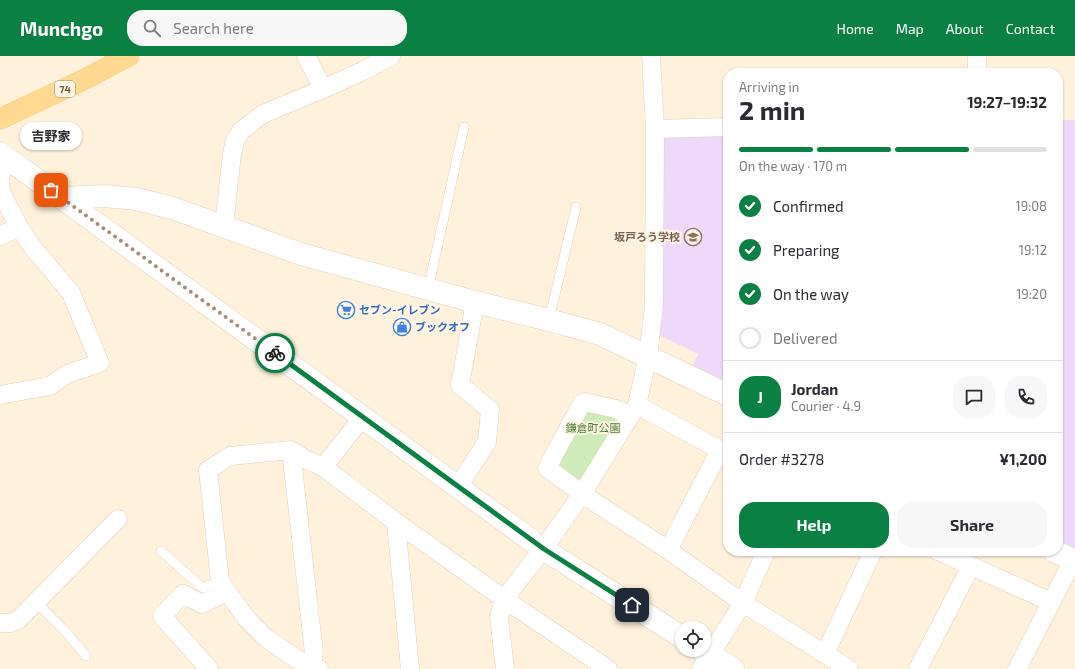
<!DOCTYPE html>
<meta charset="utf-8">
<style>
:root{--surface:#fff;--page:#f7f7f7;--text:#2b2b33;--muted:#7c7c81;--line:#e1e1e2;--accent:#0b8043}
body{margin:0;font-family:"Exo 2","Noto Sans JP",sans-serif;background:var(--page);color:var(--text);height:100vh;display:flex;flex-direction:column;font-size:15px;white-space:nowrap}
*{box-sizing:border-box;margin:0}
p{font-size:13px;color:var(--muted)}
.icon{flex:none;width:22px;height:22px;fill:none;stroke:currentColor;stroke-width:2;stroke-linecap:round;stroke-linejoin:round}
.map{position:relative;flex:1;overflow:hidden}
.sheet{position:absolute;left:723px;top:12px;width:340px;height:488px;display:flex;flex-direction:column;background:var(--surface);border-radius:16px;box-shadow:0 1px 3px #0004}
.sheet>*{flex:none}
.tools{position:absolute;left:675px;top:565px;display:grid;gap:8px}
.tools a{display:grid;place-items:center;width:36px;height:36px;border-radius:50%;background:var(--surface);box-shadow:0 1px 3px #0004;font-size:20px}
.pin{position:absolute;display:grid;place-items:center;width:34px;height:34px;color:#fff;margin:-17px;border-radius:8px;box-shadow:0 2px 6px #0006}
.courier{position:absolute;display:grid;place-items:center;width:40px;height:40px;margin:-20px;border:3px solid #0b8043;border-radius:50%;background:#fff;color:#222;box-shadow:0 1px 5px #0007}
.bubble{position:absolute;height:28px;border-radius:14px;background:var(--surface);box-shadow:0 1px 3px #0004;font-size:13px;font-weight:700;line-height:28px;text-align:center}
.summary em{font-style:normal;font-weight:700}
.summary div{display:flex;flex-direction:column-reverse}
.summary{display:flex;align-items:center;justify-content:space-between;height:68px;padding:0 16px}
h1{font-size:26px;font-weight:700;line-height:30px}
.bar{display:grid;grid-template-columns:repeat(4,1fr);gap:6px 4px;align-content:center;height:48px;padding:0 16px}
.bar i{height:5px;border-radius:3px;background:var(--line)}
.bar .selected{background:var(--accent)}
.bar p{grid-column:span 4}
.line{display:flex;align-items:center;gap:10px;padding:0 16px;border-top:1px solid var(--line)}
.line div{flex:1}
.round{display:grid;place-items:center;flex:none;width:42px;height:42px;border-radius:16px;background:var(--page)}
ol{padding:0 16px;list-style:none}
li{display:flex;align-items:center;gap:12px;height:44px}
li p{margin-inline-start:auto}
li .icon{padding:4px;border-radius:50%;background:var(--accent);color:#fff;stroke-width:4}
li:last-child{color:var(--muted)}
li i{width:22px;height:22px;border:2px solid var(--line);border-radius:50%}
.primary-button{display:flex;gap:8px;margin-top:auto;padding:8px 16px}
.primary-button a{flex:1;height:46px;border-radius:16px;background:var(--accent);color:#fff;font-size:16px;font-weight:700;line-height:46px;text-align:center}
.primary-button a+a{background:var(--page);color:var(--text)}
header{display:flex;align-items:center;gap:24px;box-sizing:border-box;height:56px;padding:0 20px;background:var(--accent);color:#fff}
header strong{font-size:19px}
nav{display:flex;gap:22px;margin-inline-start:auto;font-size:14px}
.search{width:280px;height:36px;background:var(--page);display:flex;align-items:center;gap:10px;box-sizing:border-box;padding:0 14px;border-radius:16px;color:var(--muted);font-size:15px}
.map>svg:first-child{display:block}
</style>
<header>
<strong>Munchgo</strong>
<div class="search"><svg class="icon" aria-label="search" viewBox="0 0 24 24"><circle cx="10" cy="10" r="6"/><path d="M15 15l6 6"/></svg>Search here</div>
<nav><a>Home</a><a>Map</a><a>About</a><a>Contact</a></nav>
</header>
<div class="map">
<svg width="1075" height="613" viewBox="0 0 1075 613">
<rect width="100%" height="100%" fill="#fef2dc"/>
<path fill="#efd9fa" d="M1058,64h17v428l-17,-8z
M728,78v249l-35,-17 5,-12 -37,-18h-4l6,-201z"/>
<path fill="#cdecba" d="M583,355l31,4 3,9 -35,55h-4l-21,-16z"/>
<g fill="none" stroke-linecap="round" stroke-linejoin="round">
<defs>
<path id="service" d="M428,233l36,-162
M549,264l27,-113
M161,495l42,37 17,-7
M36,546l30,30 20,24"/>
<path id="minor" d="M306,0l17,33
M977,0v17
M655,73l73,-2
M224,170l8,-72 3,-13 6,-10 22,-17 60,-25 40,-18 28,-15
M0,180l19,-9
M0,339l50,-9 17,-12 33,-11 -29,-70 -37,-44 -15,-22 -18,-35 -1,-14 6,-20
M637,349l91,49
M631,360l-15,-7 -31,-7 -3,1 -35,65 35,26 86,56 75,53 106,66
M291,394l23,203 -2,12 -5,4
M323,411l40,-50
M458,431l29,-45 3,-32 -30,-25 15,-83
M396,466l14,147
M668,494l52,-100
M938,495l113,51
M0,567h10l8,-3 100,-101
M825,598l48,-103
M209,613l-47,-53 21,-22 19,10 24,-12
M319,613l-7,-4 -14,-5 -32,-22 -20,-20 -26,-37 -12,-111 22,-14 61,-6 14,9 18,8 73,55 108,77 104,70
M505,613l-6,-52 5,-18 39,-50 39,-55 55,-89 11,-49 6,-51 1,-176 -4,-73
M701,613l42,-66 23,-52
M918,613l53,-103
M1017,613l56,-109"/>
<path id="tertiary" d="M0,97l543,396 139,88
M62,142l43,-2 32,3 35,9 129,46 174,48 74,18 51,14 128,61
M1054,495l21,10
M702,594l31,19"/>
<path id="primary" d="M0,63l81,-38 48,-25"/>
</defs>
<use href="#service" stroke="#e4cfbb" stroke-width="10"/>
<use href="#minor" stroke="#e4cfbb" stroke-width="19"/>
<use href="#tertiary" stroke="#e4cfbb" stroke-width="23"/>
<use href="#primary" stroke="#fff" stroke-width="23"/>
<use href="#service" stroke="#fff" stroke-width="9"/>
<use href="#minor" stroke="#fff" stroke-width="18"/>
<use href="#tertiary" stroke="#fff" stroke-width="22"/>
<use href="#primary" stroke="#ffd992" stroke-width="22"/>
</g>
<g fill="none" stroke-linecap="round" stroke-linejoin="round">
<path stroke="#a58d79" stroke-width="4" stroke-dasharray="0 7.2" d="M51,134l224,163"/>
<path stroke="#0b8043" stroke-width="5" d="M275,297l269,196 88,56"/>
</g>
<defs>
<symbol id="school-ring" viewBox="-11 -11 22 22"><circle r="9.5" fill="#fff5e4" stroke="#8d6e63" stroke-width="1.5"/><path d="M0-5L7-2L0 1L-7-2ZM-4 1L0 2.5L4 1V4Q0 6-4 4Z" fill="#8d6e63"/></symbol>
<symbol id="supermarket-ring" viewBox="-11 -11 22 22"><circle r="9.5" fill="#fff5e4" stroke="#3f7fe0" stroke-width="1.5"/><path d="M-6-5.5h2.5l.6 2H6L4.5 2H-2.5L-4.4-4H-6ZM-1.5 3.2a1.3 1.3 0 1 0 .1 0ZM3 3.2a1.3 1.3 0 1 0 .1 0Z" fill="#3f7fe0"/></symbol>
<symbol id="shop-ring" viewBox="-11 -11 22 22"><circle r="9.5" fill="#fff5e4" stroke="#3f7fe0" stroke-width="1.5"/><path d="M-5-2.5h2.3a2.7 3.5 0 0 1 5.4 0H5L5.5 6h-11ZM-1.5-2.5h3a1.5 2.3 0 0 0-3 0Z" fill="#3f7fe0"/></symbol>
</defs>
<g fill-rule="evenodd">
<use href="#school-ring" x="683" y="171" width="20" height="20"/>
<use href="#supermarket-ring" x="336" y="244" width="20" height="20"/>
<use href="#shop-ring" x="392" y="261" width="20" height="20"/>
</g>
<g text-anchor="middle" stroke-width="4" stroke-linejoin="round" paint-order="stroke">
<rect fill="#fff5e4" stroke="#9e8673" stroke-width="1" x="55" y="25" width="20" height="16" rx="3"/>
<g font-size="10" font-weight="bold" fill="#755643">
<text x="65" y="37">74</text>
</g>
<g font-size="11" font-weight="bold" fill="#785e54" stroke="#fff5e4" text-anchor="end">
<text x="680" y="185">坂戸ろう学校</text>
</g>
<g font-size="11" font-weight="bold" fill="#366cbe" stroke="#fff5e4" text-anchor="start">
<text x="359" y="258">セブン-イレブン</text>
<text x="415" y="275">ブックオフ</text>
</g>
<g font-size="11" fill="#4c7c3a" stroke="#fff5e4">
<text x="593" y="376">鎌倉町公園</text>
</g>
</g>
</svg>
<div class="tools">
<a><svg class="icon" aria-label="locate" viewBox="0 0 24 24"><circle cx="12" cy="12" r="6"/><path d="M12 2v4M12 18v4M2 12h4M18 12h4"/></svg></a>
</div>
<div class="pin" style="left:51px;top:134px;background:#ea580c"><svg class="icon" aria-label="bag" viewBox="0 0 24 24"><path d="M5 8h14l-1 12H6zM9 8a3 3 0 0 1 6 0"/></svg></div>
<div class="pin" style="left:632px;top:549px;background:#1f2937"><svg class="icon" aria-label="home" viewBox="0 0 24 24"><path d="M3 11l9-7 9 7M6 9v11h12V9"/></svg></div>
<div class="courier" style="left:275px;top:297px"><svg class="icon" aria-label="bike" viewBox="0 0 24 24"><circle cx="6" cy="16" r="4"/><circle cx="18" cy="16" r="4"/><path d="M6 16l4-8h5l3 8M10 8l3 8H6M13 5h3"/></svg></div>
<div class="bubble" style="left:20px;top:66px;width:62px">吉野家</div>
<section class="sheet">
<div class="summary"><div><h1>2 min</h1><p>Arriving in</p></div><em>19:27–19:32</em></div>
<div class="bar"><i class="selected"></i><i class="selected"></i><i class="selected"></i><i></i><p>On the way · 170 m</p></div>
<ol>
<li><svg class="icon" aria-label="check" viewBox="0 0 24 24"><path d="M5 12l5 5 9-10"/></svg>Confirmed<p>19:08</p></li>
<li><svg class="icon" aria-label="check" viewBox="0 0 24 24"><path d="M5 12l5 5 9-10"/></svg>Preparing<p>19:12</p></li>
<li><svg class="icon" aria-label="check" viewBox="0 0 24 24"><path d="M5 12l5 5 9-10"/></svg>On the way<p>19:20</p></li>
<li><i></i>Delivered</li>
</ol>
<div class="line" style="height:72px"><b class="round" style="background:var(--accent);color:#fff">J</b><div><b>Jordan</b><p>Courier · 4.9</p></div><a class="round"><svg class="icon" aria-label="chat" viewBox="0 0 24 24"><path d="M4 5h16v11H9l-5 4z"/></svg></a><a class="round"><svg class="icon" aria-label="phone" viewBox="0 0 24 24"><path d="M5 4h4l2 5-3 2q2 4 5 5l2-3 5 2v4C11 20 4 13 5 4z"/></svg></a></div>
<div class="line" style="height:52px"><div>Order #3278</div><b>¥1,200</b></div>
<div class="primary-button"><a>Help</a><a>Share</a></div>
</section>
</div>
